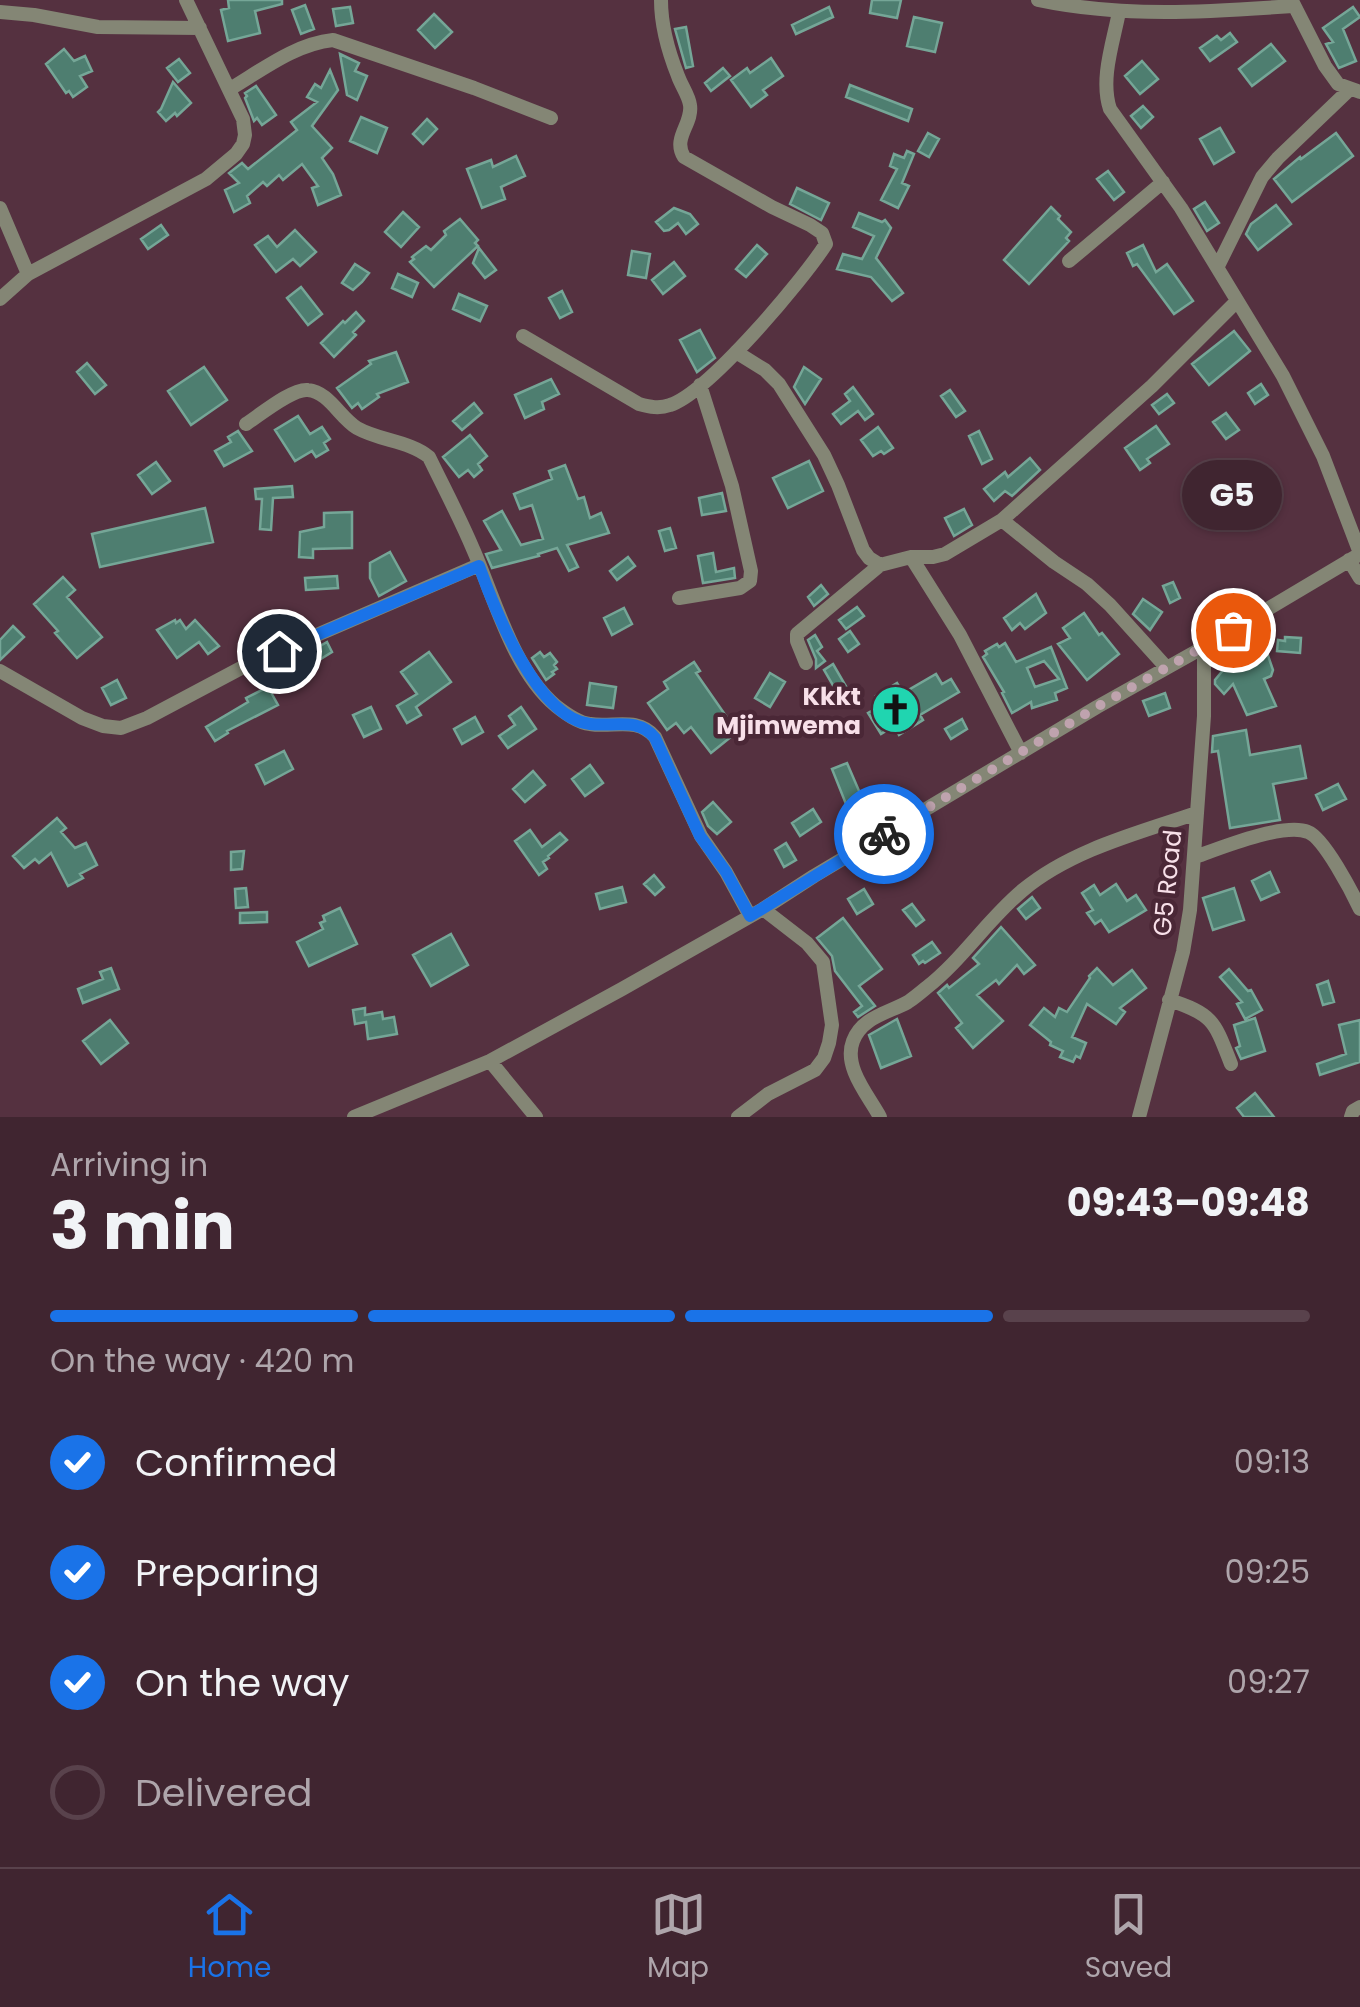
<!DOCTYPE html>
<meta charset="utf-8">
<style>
:root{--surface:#402530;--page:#472d38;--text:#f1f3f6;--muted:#aea5ab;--line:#59424c;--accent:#1a73e8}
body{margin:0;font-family:Poppins,sans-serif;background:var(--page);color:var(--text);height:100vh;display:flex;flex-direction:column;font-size:38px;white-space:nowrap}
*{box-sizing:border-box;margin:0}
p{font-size:32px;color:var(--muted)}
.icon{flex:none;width:55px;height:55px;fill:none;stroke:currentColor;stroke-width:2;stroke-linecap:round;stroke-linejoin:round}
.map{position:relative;height:1117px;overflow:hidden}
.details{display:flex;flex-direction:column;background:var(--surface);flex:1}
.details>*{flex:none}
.pin{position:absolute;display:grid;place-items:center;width:85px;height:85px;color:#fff;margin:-42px;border:5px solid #fff;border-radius:50%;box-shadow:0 2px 10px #0007}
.courier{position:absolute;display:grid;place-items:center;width:100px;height:100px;margin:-50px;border:8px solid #1a73e8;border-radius:50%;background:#fff;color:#222;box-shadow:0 2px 12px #0007}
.bubble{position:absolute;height:70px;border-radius:35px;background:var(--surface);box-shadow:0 2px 8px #0004,0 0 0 2px var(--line);font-size:32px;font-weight:700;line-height:70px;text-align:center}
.summary em{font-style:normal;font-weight:700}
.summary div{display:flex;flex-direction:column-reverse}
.summary{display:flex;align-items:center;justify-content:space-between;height:170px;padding:0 50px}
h1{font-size:65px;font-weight:700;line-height:75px}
.bar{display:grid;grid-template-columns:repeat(4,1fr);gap:15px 10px;align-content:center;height:120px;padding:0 50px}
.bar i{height:12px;border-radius:8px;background:var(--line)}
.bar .selected{background:var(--accent)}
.bar p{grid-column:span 4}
ol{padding:0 50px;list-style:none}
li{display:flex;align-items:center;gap:30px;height:110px}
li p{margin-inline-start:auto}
li .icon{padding:10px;border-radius:50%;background:var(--accent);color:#fff;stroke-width:4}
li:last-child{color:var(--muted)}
li i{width:55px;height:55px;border:5px solid var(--line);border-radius:50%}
.menu{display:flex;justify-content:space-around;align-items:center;height:140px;border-top:2px solid var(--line);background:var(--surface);font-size:28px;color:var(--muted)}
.menu a{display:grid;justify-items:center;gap:5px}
.menu .selected{color:var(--accent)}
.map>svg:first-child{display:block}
</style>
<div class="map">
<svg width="1360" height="1117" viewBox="0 0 1360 1117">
<rect width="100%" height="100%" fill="#553140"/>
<path fill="#4e7e70" stroke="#75a697" stroke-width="2.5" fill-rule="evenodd" d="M228,0h54v4l-27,7 5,22 -32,8 -7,-31 8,-2z
M872,0h29l-4,18 -27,-5z
M305,5l9,24 -13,5 -9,-24z
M350,7l3,16 -17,3 -3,-17z
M829,7l4,10 -37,17 -4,-9z
M1353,7l7,10 -17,12 13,32 -17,7 -13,-24 7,-2 -10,-14z
M434,14l18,18 -17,16 -17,-18z
M914,17l28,6 -7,29 -28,-6z
M686,27l7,39 -7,2 -11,-39z
M1230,33l7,9 -27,19 -10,-13 17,-12 4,4z
M1271,44l14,17 -33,25 -13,-17z
M64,49l10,12 11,-5 7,15 -12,5 7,11 -14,10 -4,-6 -3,2 -20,-29z
M340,54l19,9 -4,8 12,5 -10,24 -10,-5z
M771,58l12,18 -20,14 4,5 -16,12 -20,-27 16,-12 3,5z
M179,59l11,14 -12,9 -11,-14z
M1142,61l16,18 -18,15 -15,-18z
M723,68l7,8 -19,15 -6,-8z
M330,70l8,20 -26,36 20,22 -10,10 11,16 8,21 -23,10 -6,-17 6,-2 -16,-22 -19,16 -4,-5 -12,11 -4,-4 -16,14 3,7 -16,9 -9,-22 14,-7 -10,-10 13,-10 6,6 49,-39 -6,-8 26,-20 -10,-5 8,-13 6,4z
M173,82l18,21 -14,13 -2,-3 -9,8 -8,-9 3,-3z
M850,85l62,24 -4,12 -62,-24z
M256,86l20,29 -14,10 -5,-7 -3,3 -9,-23 2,-2 -2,-3z
M1143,106l10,11 -12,11 -10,-12z
M361,117l26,11 -10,25 -27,-12z
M427,119l10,10 -14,15 -10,-10z
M1220,128l14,24 -20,12 -14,-25z
M928,133l11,6 -10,18 -11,-6z
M1336,133l17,23 -61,46 -18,-23 26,-22 1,2z
M907,151l7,3 -12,29 7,3 -11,22 -17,-8 16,-31 -7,-3 4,-12 10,4z
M516,156l9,20 -24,11 4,12 -23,9 -15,-39 24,-9 2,7z
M1108,171l16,21 -10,8 -17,-21z
M797,188l32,15 -8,17 -31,-16z
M1205,202l14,21 -12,8 -13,-22z
M1276,205l15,19 -33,26 -12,-16 5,-10z
M1051,207l9,9 -2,3 13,13 -5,6 3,3 -40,43 -25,-24z
M674,208l16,6 8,10 -12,10 -8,-11 -9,7 -5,1 -8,-9z
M403,212l16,15 -18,20 -16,-15z
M859,213l23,9 3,-2 6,8 -15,30 27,35 -11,8 -21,-24 -34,-8 6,-15 19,5 12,-23 -21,-9z
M460,219l18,21 -3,3 3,3 -44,41 -24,-25 4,-3 -2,-2 14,-11 5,4 15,-15 -2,-4z
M161,225l7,10 -20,14 -7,-10z
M295,230l21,22 -16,14 -7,-7 -17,13 -21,-27 13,-9 9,11z
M757,245l10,9 -21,23 -10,-8z
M1143,245l13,27 11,-8 26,37 -19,13 -37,-50 -4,2 -6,-13z
M479,248l17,22 -11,8 -12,-15z
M632,251l18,3 -4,24 -18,-3z
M674,262l11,14 -22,18 -11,-14z
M355,264l14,9 -7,9 -9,8 -11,-7z
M398,274l20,9 -6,14 -20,-9z
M301,287l21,27 -14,11 -21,-27z
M562,291l10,21 -12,6 -11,-20z
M459,294l28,12 -7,15 -27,-12z
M356,312l8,9 -11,11 3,3 -22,22 -13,-14 22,-22 2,2z
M700,330l15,28 -18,14 -17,-32z
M1234,331l16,20 -41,34 -17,-21z
M396,352l12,30 -31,12 2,3 -17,12 -4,-6 -6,5 -15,-20 34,-24 -2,-3z
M87,363l19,22 -11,9 -18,-22z
M204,367l23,33 -36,25 -23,-34z
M804,367l17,12 -16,25 -11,-17z
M551,379l8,15 -17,8 2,7 -19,9 -10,-23z
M1261,384l7,11 -13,9 -7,-11z
M853,387l20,27 -8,6 -7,-9 -17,13 -8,-10 17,-13 -5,-7z
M950,390l15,21 -9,6 -15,-21z
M1167,394l7,9 -15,11 -7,-9z
M474,403l8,10 -20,17 -9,-9z
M1226,413l13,17 -13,9 -13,-17z
M298,416l12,18 12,-7 8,12 -6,4 4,7 -12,7 -4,-6 -17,10 -20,-31z
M1156,426l13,18 -22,15 3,4 -10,7 -15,-22z
M878,427l15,21 -9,6 -3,-3 -8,5 -12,-16z
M238,431l14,20 -28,15 -9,-15 16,-9 -3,-5z
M979,431l13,28 -10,5 -13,-28z
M470,435l17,21 -9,8 4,6 -8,7 -6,-7 -9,7 -16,-20z
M1030,458l10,12 -28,26 -7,-5 -11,10 -10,-12 21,-17 3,5z
M809,461l14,30 -35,17 -15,-30z
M156,462l14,19 -18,13 -14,-19z
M565,465l13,34 6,-2 6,21 11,-5 8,20 -42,12 11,22 -9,4 -12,-23 -19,6 1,2 -47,12 -6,-14 15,-4 -17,-29 18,-10 19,34 22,-6 -11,-34 -12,4 -6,-15 38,-15 -3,-8z
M292,486l1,11 -20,1 -2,32 -11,-1 2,-30h-6l-1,-10z
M722,493l4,18 -24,4 -3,-17z
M205,508l8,34 -113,25 -8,-33z
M964,509l8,16 -18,11 -9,-18z
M352,512v36l-39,1v9l-14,-1 1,-25 24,-5v-14z
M670,528l6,20 -11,3 -6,-20z
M390,552l16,29 -27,15 -9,-18v-15z
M713,553l3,19 18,-4 1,10 -32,5 -5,-27z
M628,557l7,9 -18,14 -7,-9z
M337,576l1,12 -32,2 -1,-12z
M63,577l12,13 -8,7 35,40 -25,21 -22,-25 3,-2 -24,-27z
M1173,582l7,16 -10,5 -7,-17z
M821,585l7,9 -14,12 -6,-9z
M1036,594l10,19 -21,16 -5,-6 -8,7 -8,-12z
M1143,599l19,13 -12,18 -17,-16z
M857,607l7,9 -18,13 -7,-9z
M624,608l8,16 -20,11 -8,-17z
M1084,613l15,22 3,-2 17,21 -32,26 -29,-36 12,-6 -7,-10z
M175,620l1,3 4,-3 6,9 9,-9 24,26 -11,8 -9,-12 -22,16 -20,-28z
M13,626l11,11 -24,23v-20z
M850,631l9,13 -11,8 -9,-13z
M815,635l7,12 -5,4 8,10 -9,7v-9l-8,-19z
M1285,637l16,1 -1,15 -23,-2 1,-11 7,1z
M1262,638l11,32 -2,6 -7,3 12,27 -29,9 -14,-31 -9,10 -9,-10v-4l19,-23z
M327,642l5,10 -21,13 -6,-10z
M1005,643l11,19 35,-15 16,41 -12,5 2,7 -25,8 -1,-6 -19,11 -10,-20 2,-1 -21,-35 4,-3 -2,-3 12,-7 2,3zM1044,661l15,18 -24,8 -8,-19z
M429,652l22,30 -35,25 5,8 -14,8 -10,-17 20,-12 -16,-22z
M540,652l4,5 6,-4 7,9 -3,3 3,4 -5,3 2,2 -8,6 -14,-22z
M694,662l6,9 -4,2 30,43 -6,5 12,15 -21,17 -20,-26 -7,6 -8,-10 -9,7 -19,-27 20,-14 -4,-7z
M833,664l14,24 -9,6 -14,-24z
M770,673l15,9 -15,25 -15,-9z
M936,674l6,10 9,-5 8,13 -39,23 3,5 -24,15 -5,-9 -13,8 -13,-21 14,-8 -6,-9 21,-13 6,10z
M117,680l9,18 -15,7 -9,-17z
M590,683l26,4 -3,21 -26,-3z
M268,687l10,18 -51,26 1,2 -13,8 -9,-14 42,-25 -2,-4z
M1165,693l5,15 -21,8 -6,-15z
M371,707l10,22 -17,8 -11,-22z
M521,707l15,22 -28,19 -9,-12 16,-11 -6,-9z
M475,717l8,15 -21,12 -8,-15z
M962,719l5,10 -16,10 -6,-10z
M1246,730l4,25 50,-9 6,32 -33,6 7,36 -50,8 -12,-77 -6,1 1,-16z
M284,751l9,18 -28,15 -9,-19z
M847,763l19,44 -16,7 -18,-45z
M590,765l13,18 -18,13 -13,-17z
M533,771l12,14 -20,17 -12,-13z
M1338,784l8,15 -23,11 -7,-15z
M713,802l18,20 -14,12 -9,-8 -6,-14z
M813,809l8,13 -21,14 -8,-13z
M57,818l9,10 -5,4 14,16 11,-5 11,22 -17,9 3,4 -15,8 -17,-33 -12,10 -4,-4 -11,9 -11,-12z
M530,830l12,17 18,-14 7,7 -19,16 1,2 -6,4 4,7 -8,6 -24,-34z
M786,843l10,17 -12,7 -9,-17z
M910,846l6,10 -7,4 5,8 -21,12 -10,-18z
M244,851l-2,18 -11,1v-18z
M1270,872l9,20 -18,8 -9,-19z
M654,875l10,12 -9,8 -11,-11z
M1116,884l11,17 9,-6 10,15 -37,22 -8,-12 -6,4 -8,-11 6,-3 -11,-17 12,-8 6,10z
M622,887l4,15 -26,7 -4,-15z
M246,888l2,19 -12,1 -1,-19z
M1234,888l10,32 -31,10 -10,-32z
M864,889l9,15 -16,10 -9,-15z
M1032,897l8,11 -14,11 -8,-10z
M912,904l12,16 -8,6 -13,-16z
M340,908l17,36 -48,22 -12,-24 26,-13 -3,-6 5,-2 -2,-5z
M267,912v10l-27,1v-10z
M843,918l39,51 -23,17 16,20 -17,11 -4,-5 8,-6 -27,-35 -3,-15 -15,-18z
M1001,927l34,38 -11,9 -7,-9 -18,19 -3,-4 -19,15 26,26 -30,27 -17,-20 6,-5 -24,-30 9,-8 2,3 30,-24 -6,-6z
M451,934l17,31 -37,21 -18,-31z
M932,942l8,11 -15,10 -2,-2 -4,3 -6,-9z
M111,968l8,21 -36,14 -5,-14 25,-10 -3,-7z
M1097,968l16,17 19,-15 14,18 -26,20 5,4 -9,12 -29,-20 -15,33 14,6 -6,15 -4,-2 -3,6 -13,-5 3,-6 -13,-6 1,-3 -21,-17 14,-17 11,9 4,-9 8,4 23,-34 -1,-2z
M1229,969l19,22 3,-1 11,20 -17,9 -8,-15 5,-2 -22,-25z
M1328,981l6,21 -11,3 -6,-20z
M365,1008v7l17,-3 1,7 11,-2 3,17 -29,5 -2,-17 -11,2 -2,-14z
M1255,1018l10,33 -24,8 -5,-11 4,-2 -6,-21z
M897,1019l14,37 -30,12 -12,-33z
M110,1020l18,23 -27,21 -18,-23z
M1360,1020v42l-40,13 -3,-11 29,-10 -7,-29z
M1255,1093l19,24h-30l-7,-9z"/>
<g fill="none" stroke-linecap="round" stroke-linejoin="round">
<path stroke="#848675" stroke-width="14" d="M1038,0c85,18 170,12 255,6
M1292,1l33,65 13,18 22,8
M0,12l34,3 64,12 102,1
M1119,12c-6,31 -19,67 -9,97l71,99 102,168 40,80 37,97
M230,89c32,-19 65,-45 103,-49l141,48 77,30
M0,208l28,66
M1069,261l94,-79
M1218,266l44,-89 16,-19 71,-68
M0,299l28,-25 178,-95 30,-25 7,-10 2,-9 -2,-16 -57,-119
M523,336l116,68c11,3 20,5 31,1 38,-12 133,-125 156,-161l-4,-11 -12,-8 -38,-18 -88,-50c-12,-19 9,-33 6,-52 -1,-9 -9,-20 -12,-29 -10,-25 -17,-49 -17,-76
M736,352l29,18 14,14 45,71 14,30 25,65 6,8 11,7 31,-8h22l12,-3 57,-34 150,-134 85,-85
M246,424c14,-9 46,-36 62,-34 21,2 32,28 49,38 23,13 53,13 72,29 15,31 31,61 44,92 22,50 40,121 83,157 9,7 22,17 34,18 23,4 47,-8 65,13l46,99 25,36 24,44
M1002,520l52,42 33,22 23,21 56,62
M911,557l49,78 61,118
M1349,560l11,18
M679,598l61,-10 10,-7 1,-10 -19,-85 -32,-101
M806,663l-9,-22v-7l83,-69
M0,671l82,47 21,8 18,2 26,-10 96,-51 236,-102
M1195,857c25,-9 89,-35 113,-25 16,6 44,60 52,77
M1169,1000c45,14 46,23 62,64
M490,1061l46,56
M354,1117l136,-56 132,-72 141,-80 51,-33 283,-169 107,-60 156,-93
M738,1117l30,-23 47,-24 9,-12 5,-15 3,-18 -9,-63 -16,-19 -44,-34
M880,1117c-12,-22 -37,-50 -27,-76 9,-24 35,-28 55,-39 6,-4 12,-9 18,-14 37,-29 61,-68 97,-98 48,-40 115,-57 174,-77
M1139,1117l44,-165 7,-42 14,-194v-69
M1351,1117l2,-6 7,-4"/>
</g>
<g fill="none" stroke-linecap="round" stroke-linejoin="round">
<path stroke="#bfa3ae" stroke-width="10" stroke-dasharray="0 18" d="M884,834l213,-127 136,-77"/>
<path stroke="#1a73e8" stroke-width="12" d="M279,651l200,-85c16,44 58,152 111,158 24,3 48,-7 65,14l45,98 26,36 24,44 134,-82"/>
</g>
<defs>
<symbol id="church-disc" viewBox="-11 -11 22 22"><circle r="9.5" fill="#20d5b0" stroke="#4a2736"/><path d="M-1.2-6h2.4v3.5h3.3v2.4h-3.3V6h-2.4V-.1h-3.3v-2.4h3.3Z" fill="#111"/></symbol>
</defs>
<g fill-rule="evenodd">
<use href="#church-disc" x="868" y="682" width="55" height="55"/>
</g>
<g text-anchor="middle" stroke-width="9" stroke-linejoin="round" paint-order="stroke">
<g font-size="25" font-weight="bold" fill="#f8e0e9" stroke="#4a2736" text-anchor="end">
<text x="861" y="705">Kkkt<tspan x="861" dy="29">Mjimwema</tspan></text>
</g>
<g font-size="25" fill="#f8e0e9" stroke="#4a2736">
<text transform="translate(1167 883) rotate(-84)" y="9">G5 Road</text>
</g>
</g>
</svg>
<div class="pin" style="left:1233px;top:630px;background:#ea580c"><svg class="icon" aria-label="bag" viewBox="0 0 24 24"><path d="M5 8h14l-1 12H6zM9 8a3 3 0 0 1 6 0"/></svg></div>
<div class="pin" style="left:279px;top:651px;background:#1f2937"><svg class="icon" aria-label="home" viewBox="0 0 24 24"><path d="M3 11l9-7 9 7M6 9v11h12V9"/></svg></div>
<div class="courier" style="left:884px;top:834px"><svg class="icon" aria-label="bike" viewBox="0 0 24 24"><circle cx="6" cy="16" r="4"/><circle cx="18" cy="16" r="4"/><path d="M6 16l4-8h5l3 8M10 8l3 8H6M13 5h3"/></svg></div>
<div class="bubble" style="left:1182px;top:460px;width:100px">G5</div>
</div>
<section class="details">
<div class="summary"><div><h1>3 min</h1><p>Arriving in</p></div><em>09:43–09:48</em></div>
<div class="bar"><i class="selected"></i><i class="selected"></i><i class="selected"></i><i></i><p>On the way · 420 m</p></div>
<ol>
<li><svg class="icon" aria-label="check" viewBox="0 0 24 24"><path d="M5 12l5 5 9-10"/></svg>Confirmed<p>09:13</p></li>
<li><svg class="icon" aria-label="check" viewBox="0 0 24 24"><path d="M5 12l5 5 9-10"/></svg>Preparing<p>09:25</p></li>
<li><svg class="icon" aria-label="check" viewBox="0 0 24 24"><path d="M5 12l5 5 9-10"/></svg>On the way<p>09:27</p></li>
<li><i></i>Delivered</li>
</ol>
</section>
<nav class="menu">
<a class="selected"><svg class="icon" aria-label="home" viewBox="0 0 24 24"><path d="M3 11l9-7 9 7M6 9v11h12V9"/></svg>Home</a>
<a><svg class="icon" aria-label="map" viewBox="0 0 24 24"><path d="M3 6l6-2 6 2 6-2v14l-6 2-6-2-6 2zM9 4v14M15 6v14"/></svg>Map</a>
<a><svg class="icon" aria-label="saved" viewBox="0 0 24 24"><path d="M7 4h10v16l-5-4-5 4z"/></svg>Saved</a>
</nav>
